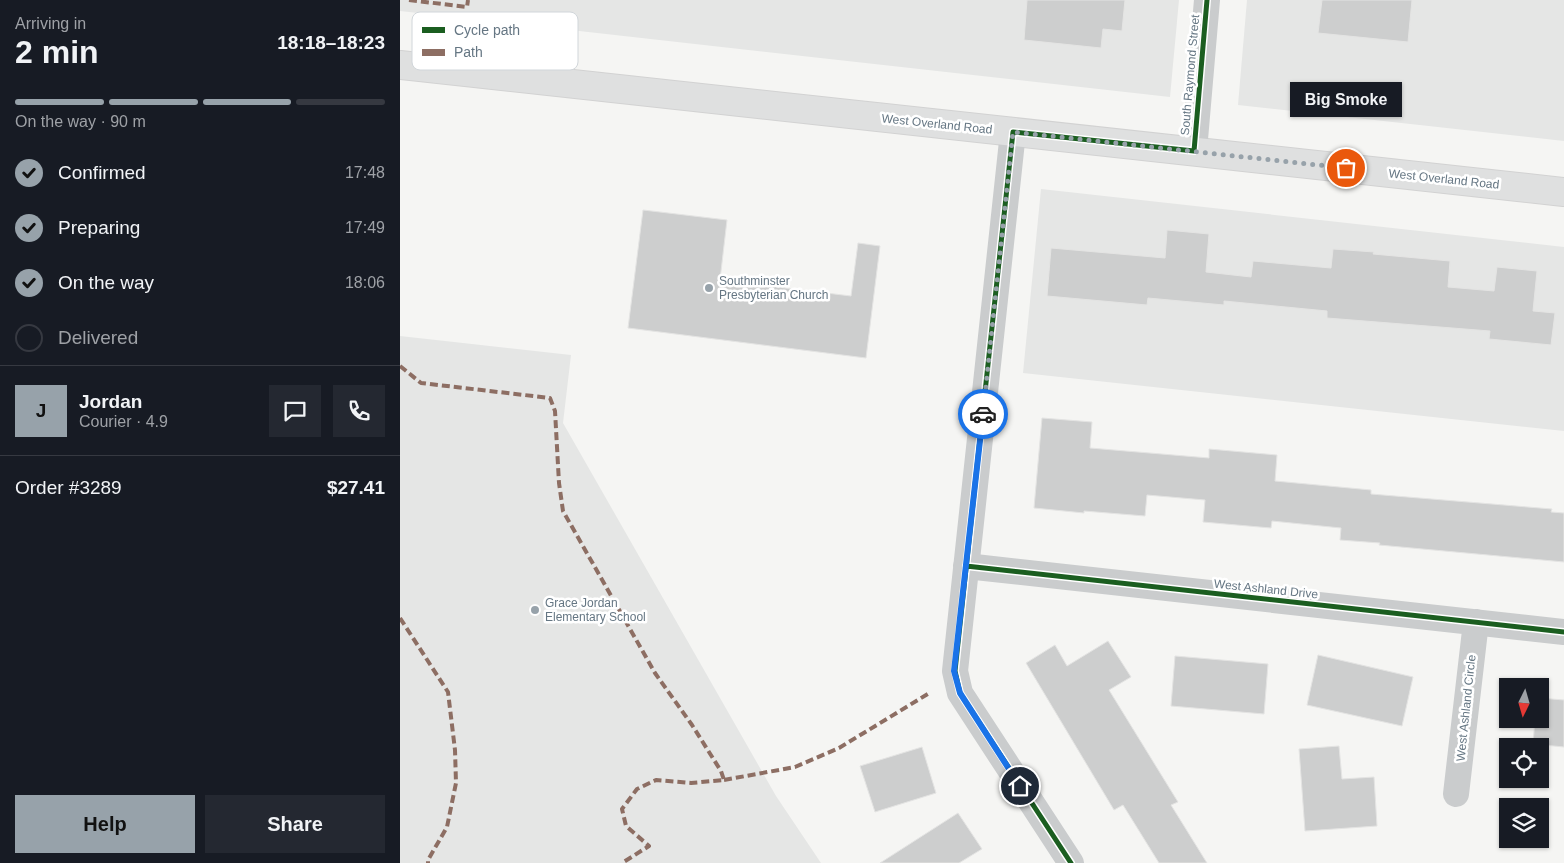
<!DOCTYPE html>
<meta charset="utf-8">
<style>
:root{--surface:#171b24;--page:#242831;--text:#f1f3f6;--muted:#9ea1a6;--line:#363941;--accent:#97a2aa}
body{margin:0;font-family:Arial,sans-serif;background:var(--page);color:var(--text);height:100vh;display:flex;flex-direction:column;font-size:19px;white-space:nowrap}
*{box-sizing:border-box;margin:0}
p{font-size:16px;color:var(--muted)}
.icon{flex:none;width:28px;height:28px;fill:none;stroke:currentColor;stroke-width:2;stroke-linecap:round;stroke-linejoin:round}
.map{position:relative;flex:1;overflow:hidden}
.side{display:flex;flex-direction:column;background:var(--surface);width:400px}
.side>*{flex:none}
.needle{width:32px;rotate:185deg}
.controls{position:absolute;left:1099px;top:678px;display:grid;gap:10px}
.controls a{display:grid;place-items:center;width:50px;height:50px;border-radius:0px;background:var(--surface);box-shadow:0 1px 4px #0004;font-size:25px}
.pin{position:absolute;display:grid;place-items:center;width:42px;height:42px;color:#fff;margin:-21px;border:2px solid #fff;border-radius:50%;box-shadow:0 1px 5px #0007}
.courier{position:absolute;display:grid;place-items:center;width:50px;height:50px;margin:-25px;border:4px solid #1a73e8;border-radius:50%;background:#fff;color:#222;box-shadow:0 1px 6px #0007}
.bubble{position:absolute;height:35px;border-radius:0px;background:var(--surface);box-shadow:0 1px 4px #0004;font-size:16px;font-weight:800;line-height:35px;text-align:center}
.head em{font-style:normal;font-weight:800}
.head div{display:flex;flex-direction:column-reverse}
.head{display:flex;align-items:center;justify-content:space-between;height:85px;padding:0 15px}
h1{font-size:32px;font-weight:800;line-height:38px}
.bar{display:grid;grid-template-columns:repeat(4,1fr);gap:8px 5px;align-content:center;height:60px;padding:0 15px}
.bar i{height:6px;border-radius:4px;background:var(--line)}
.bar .active{background:var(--accent)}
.bar p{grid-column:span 4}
.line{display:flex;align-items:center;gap:12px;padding:0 15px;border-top:1px solid var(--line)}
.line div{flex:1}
.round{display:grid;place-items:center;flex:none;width:52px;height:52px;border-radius:0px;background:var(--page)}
ol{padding:0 15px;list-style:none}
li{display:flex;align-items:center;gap:15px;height:55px}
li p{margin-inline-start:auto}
li .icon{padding:5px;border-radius:50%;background:var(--accent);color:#111;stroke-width:4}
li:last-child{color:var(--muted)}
li i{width:28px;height:28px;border:2px solid var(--line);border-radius:50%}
.cta{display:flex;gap:10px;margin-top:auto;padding:10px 15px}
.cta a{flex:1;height:58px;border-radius:0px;background:var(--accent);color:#111;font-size:20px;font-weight:800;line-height:58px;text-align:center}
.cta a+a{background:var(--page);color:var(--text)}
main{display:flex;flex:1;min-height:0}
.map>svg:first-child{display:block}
</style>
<main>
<section class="side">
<div class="head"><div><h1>2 min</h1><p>Arriving in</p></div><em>18:18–18:23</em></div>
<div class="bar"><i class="active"></i><i class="active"></i><i class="active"></i><i></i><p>On the way · 90 m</p></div>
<ol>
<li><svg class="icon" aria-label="check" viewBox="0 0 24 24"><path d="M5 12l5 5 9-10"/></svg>Confirmed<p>17:48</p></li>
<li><svg class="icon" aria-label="check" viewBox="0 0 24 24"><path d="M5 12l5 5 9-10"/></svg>Preparing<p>17:49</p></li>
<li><svg class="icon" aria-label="check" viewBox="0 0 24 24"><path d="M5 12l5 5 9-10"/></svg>On the way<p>18:06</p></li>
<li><i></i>Delivered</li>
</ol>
<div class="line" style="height:90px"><b class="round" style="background:var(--accent);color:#111">J</b><div><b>Jordan</b><p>Courier · 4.9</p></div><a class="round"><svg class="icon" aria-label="chat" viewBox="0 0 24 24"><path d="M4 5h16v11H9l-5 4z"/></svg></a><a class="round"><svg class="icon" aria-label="phone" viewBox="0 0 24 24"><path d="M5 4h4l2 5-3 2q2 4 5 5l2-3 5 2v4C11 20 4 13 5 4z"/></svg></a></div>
<div class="line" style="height:65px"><div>Order #3289</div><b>$27.41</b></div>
<div class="cta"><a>Help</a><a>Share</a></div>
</section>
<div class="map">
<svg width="1164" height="863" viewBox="0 0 1164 863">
<rect width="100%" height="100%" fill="#f5f5f3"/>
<path fill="#e5e6e5" d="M0,0h779l-9,97 -770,-86z
M847,0h317v141l-326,-36z
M641,189l523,58v184l-541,-58z
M0,336l171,19 -8,68 213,373 45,67h-421z"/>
<path fill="#cdcece" stroke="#e4e4e3" d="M627,0h98l-3,31 -19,-2 -2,19 -77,-8z
M922,0h90l-4,42 -90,-9z
M243,210l84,10 -7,60 131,16 7,-53 22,3 -14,112 -238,-30z
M767,230l42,4 -3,38 45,5 2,-16 78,7 2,-19 41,3 -1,2 77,7 -2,26 46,4 3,-24 40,4 -4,40 22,2 -4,32 -62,-6 1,-8 -163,-13v-7l-103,-10v4l-76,-7 -1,7 -100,-9 4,-48 114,10z
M642,418l50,4 -2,26 119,10v-9l68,6 -2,26 96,9v4l181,15 -1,3 13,1v49l-185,-17 1,-2 -40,-3 1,-12 -69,-7 -1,7 -68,-6 2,-22 -58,-5 -2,21 -61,-5v2l-50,-5z
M708,641l23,36 -22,13 69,112 -7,3 36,58h-48l-36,-58 -9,5 -88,-147 29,-18 12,21z
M918,655l95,22 -11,49 -95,-21z
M775,656l93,8 -4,50 -93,-8z
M1140,698l24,2v47l-31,-3 2,-25h5z
M939,746l3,33 32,-2 3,49 -72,5 -6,-82z
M522,747l14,46 -61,19 -15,-46z
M558,813l24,36 -23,14h-79z"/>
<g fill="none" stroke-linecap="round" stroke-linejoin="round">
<defs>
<path id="primary" d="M0,65l1164,127"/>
</defs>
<use href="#primary" stroke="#d2d2d2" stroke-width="30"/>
<path stroke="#cacccd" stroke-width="26" d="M613,132l-58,539 5,22 111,170
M794,151l13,-151
M566,566l598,66
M1056,794l20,-172"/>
<use href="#primary" stroke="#dfe0e0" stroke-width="28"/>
<path stroke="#8d6e63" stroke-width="4" stroke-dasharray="8 4" stroke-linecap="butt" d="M9,0l58,7 1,-7
M0,366l21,17 129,15 5,13 4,72 4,28 92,162 37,52 29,46 3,9 -33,3 -35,-3 -19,9 -15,20 4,17 23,20 -27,17
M0,618l48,74 7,58 1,33 -9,44 -19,33v3
M324,780l71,-13 44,-19 92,-56"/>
<defs>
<path id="cycleway" d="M566,566l598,66
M671,863l-111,-170 -5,-22 58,-539 181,19 13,-151"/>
</defs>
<use href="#cycleway" stroke="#fff" stroke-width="8"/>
<use href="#cycleway" stroke="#1b5e20" stroke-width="5"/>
</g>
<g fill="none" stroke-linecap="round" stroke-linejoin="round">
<path stroke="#97a2aa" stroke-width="5" stroke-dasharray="0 9" d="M583,414l30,-282 333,36"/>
<path stroke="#1a73e8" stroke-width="6" d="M583,414l-29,257 6,22 60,93"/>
</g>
<g fill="#97a2aa" stroke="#fff" stroke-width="2">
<circle cx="309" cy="288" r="5"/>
<circle cx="135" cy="610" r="5"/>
</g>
<g text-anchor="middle" stroke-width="5" stroke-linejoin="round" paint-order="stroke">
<g font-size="12" fill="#657683" stroke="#fff">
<text transform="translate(790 75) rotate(-85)" y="4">South Raymond Street</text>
<text transform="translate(537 124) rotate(6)" y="4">West Overland Road</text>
<text transform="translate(1044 179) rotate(6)" y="4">West Overland Road</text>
<text transform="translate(866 589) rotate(6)" y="4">West Ashland Drive</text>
<text transform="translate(1066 708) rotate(-84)" y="4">West Ashland Circle</text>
</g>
<g font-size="12" fill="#657683" stroke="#fff" text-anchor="start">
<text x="319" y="285">Southminster<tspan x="319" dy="14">Presbyterian Church</tspan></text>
<text x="145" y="607">Grace Jordan<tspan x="145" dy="14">Elementary School</tspan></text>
</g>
</g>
<rect x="12" y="12" width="166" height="58" rx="8" fill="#fff" stroke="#d1d6da" stroke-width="1"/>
<rect x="22" y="27" width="23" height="6" fill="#1b5e20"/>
<rect x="22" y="49" width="23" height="7" fill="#8d6e63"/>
<g font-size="14" fill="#657683">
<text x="54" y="35">Cycle path</text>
<text x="54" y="57">Path</text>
</g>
</svg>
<div class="controls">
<a><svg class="needle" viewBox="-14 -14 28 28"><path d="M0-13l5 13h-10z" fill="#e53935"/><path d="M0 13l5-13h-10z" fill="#9ea1a6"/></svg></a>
<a><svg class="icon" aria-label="locate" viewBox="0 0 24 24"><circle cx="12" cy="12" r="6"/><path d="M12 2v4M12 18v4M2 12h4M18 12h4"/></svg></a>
<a><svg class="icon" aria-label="layers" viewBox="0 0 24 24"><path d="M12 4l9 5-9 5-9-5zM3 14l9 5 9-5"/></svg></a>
</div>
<div class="pin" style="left:946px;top:168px;background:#ea580c"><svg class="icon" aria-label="bag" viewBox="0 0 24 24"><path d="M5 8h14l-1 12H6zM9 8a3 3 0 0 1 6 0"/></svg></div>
<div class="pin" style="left:620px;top:786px;background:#1f2937"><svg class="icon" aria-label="home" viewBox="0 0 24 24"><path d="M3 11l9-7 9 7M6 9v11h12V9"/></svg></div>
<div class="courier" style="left:583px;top:414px"><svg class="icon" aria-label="car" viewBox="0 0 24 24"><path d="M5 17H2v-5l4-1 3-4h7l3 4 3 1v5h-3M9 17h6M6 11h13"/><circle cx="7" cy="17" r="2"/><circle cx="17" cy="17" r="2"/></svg></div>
<div class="bubble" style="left:890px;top:82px;width:112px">Big Smoke</div>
</div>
</main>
